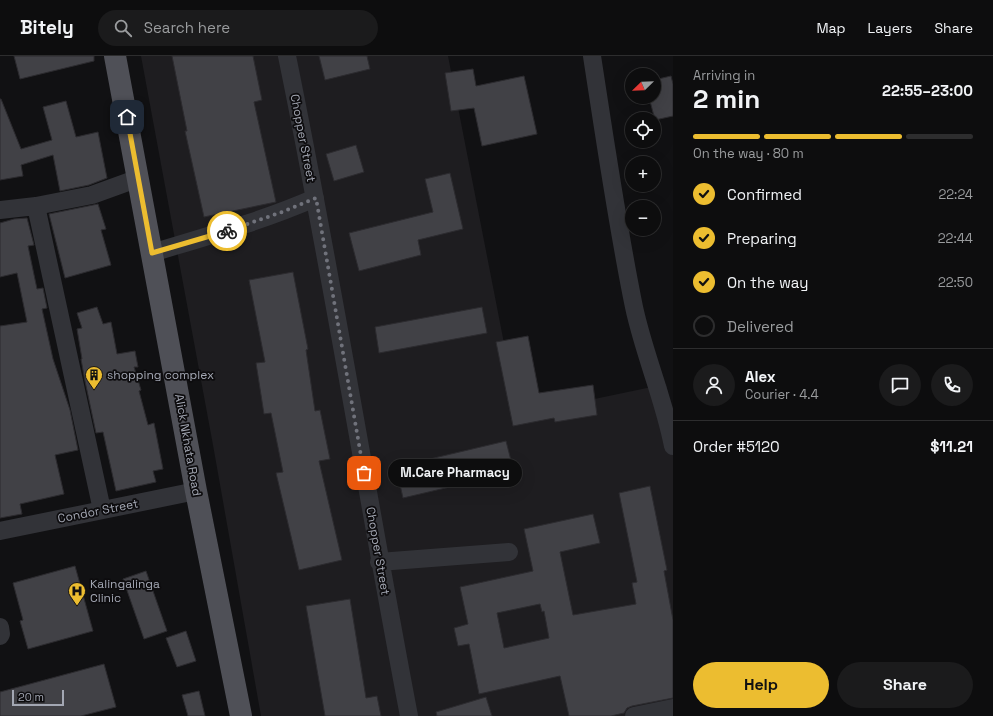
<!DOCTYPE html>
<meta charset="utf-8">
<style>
:root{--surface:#0d0d0e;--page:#1b1b1c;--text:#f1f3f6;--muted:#9a9c9e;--line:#2d2d2e;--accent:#ecbd30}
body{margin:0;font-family:"Space Grotesk",sans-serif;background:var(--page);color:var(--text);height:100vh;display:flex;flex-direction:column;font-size:15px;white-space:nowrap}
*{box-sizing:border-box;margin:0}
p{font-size:13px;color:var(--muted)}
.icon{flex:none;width:22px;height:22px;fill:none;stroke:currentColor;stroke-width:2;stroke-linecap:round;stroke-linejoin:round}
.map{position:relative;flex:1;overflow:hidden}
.details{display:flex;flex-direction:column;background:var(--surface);width:320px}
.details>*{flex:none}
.needle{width:26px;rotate:247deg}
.fabs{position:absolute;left:625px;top:12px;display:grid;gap:8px}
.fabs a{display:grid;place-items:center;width:36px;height:36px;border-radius:50%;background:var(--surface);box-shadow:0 4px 16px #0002,0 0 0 1px var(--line);font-size:20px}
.scale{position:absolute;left:12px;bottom:10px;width:52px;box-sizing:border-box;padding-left:4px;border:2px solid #a3a7b3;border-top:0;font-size:11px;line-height:14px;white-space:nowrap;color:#a3a7b3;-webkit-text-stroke:3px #0d0c0e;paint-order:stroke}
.pin{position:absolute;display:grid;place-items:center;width:34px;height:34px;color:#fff;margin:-17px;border-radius:8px;box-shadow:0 2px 6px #0006}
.courier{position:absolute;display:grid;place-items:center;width:40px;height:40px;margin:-20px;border:3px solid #ecbd30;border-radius:50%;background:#fff;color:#222;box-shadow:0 1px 5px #0007}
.bubble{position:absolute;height:28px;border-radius:14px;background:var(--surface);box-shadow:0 4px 16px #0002,0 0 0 1px var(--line);font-size:13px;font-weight:700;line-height:28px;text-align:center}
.headline em{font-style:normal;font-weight:700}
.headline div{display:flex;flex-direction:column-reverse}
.headline{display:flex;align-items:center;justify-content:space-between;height:68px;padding:0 20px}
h1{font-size:26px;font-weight:700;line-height:30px}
.bar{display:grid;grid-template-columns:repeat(4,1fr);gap:6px 4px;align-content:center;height:48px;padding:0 20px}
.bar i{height:5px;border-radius:3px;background:var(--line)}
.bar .active{background:var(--accent)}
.bar p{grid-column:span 4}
.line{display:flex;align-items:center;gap:10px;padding:0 20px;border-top:1px solid var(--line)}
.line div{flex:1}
.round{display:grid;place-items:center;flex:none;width:42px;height:42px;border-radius:21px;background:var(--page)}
ol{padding:0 20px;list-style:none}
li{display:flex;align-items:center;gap:12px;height:44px}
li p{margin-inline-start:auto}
li .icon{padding:4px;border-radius:50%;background:var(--accent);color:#111;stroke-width:4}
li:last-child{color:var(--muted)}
li i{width:22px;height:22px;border:2px solid var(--line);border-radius:50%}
.primary-button{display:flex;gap:8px;margin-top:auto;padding:8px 20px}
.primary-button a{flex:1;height:46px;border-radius:24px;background:var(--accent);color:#111;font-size:16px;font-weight:700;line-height:46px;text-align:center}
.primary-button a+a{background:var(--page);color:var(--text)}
header{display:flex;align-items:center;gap:24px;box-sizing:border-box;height:56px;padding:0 20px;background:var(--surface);border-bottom:1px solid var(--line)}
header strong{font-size:19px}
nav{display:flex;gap:22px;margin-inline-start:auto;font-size:14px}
.search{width:280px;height:36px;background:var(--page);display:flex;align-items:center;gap:10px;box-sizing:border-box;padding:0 14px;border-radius:22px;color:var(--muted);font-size:15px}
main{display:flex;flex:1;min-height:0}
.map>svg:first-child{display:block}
</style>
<header>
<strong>Bitely</strong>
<div class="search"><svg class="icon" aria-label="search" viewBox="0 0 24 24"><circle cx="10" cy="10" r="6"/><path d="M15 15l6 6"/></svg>Search here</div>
<nav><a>Map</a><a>Layers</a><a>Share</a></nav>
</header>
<main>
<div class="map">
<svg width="673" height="660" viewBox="0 0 673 660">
<rect width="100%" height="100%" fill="#111113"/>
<path fill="#1e1d20" d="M141,0h307l70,359 148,-31 7,34v298h-412l-48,-271z"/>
<path fill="#414146" stroke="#2c2b2f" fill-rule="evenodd" d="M14,0h80v5l-74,18z
M172,0h81l9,44 -8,2 22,100 -72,15 -19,-86h2z
M319,0h48l3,13 -45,11z
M473,13l3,17 48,-10 13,58 -55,12 -8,-38 -23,3 -6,-38z
M671,20l2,8v32l-18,4 -6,-23h5v-17z
M0,43h1l20,50 31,-9 -9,-33 23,-6 10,36 22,-5 9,46 -18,7 -29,6 -7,-36 -32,10 2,11 -23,4z
M356,89l8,27 -30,9 -8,-27z
M450,117l13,56 -45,11 3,15 -62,16 -10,-38 84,-21 -8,-33z
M98,148l8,25 -5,1 10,35 -46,13 -16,-64z
M27,162l7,27 -6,1 9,43 6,-1 4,20 -5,1 11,50 17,51 8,40 -23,5 9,39 -44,10 2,10 -22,4v-192l27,-4 -10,-49 -17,4v-54l14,-4z
M293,216l15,77 -2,1 9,61 5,-1 10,49 -11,2 23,99 -43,10 -23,-97 7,-1 -12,-59 -7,1 -8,-51 9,-1 -16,-82z
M97,251l6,17 8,-2 6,32 18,-3 3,16h-4l7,23 -2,1 9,34 6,-2 9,46 -10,2 3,11 -40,9 -13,-59 -7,1 -11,-52 -4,-22h1l-5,-30 5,-1 -5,-15z
M482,251l5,26 -108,20 -4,-26z
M528,280l11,57 54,-8 4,30 -42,7 -1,-4 -41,8 -17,-84z
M506,385l8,31 -111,26 -7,-31z
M650,430l17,84 -3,1 9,49v78l-41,8 -5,2 -3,5 -13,3h-42l-9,-40 -81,18 -10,-50 -11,2 -4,-18 14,-4 -8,-37 73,-16 -9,-42 69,-15 7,29 -40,9 13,63 63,-11 -4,-21 5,-1 -18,-89zM540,548l2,8 2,-1 5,27 -45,10 -7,-35z
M75,510l18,65 -65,18 -8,-28 3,-1 -10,-37z
M146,515l21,60 -23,8 -21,-60z
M350,543l16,99 11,-2 4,20h-56l-19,-110z
M186,575l10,30 -19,6 -11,-29z
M104,608l12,43 -35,9h-81v-24z
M199,635l6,25h-17l-6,-21z
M486,641l6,19h-55l-1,-4z"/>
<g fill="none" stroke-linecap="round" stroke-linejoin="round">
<path stroke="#323338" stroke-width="18" d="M287,0c45,219 80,440 122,660
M592,0c13,84 25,168 42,251 10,47 30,92 39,139
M36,150l66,304
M0,154l36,-4 56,-11 47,-17
M152,197c56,-17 110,-32 163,-55
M0,475l196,-40
M379,506l130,-10
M0,571l1,7 -1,2
M634,660l39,-8"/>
<path stroke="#4f5057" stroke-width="22" d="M115,0l81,435 45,225"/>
</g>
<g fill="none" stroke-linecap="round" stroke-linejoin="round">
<path stroke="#70727b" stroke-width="4" stroke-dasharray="0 7.2" d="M227,175l55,-19 34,-14 48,275"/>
<path stroke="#ecbd30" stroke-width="5" d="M127,61l25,136 75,-22"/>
</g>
<defs>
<symbol id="building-pin" viewBox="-11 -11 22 30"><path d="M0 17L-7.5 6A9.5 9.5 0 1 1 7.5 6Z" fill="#ecbd30" stroke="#0d0c0e"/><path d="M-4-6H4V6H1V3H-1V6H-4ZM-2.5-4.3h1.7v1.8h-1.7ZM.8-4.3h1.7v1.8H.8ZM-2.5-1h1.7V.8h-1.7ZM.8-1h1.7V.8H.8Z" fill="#111"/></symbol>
<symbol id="hospital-pin" viewBox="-11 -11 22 30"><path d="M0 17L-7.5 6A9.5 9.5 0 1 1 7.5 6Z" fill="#ecbd30" stroke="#0d0c0e"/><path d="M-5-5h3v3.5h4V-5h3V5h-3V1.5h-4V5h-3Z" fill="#111"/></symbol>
</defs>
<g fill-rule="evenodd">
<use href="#building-pin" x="84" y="309" width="20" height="27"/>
<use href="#hospital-pin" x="67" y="525" width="20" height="27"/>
</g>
<g text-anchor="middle" stroke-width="3.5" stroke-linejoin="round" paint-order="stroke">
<g font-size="12" fill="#a3a7b3" stroke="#0d0c0e">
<text transform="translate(303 82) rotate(79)" y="4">Chopper Street</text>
<text transform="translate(188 389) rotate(80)" y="4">Alick Nkhata Road</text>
<text transform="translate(98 455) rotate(-11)" y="4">Condor Street</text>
<text transform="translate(378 495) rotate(80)" y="4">Chopper Street</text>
</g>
<g font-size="12" fill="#a3a7b3" stroke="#0d0c0e" text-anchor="start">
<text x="107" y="323">shopping complex</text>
<text x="90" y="532">Kalingalinga<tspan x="90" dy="14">Clinic</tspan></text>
</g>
</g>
</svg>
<div class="fabs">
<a><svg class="needle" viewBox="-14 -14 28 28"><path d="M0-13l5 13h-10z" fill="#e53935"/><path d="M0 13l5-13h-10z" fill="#9a9c9e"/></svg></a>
<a><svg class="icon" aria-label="locate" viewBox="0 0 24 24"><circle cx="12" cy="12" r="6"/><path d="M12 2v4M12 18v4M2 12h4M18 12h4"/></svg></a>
<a>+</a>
<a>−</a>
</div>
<div class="scale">20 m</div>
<div class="pin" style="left:364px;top:417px;background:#ea580c"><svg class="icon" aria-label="bag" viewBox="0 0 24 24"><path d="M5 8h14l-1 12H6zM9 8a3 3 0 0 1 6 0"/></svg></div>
<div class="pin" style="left:127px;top:61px;background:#1f2937"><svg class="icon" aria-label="home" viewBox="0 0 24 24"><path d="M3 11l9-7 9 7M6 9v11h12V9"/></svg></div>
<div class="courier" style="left:227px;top:175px"><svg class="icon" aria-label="bike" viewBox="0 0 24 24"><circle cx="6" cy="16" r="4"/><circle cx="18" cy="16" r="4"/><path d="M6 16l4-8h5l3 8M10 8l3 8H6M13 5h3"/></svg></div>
<div class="bubble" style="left:388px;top:403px;width:134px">M.Care Pharmacy</div>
</div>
<section class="details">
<div class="headline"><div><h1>2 min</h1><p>Arriving in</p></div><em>22:55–23:00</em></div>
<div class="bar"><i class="active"></i><i class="active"></i><i class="active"></i><i></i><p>On the way · 80 m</p></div>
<ol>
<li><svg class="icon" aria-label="check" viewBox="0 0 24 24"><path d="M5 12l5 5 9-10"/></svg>Confirmed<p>22:24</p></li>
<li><svg class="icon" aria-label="check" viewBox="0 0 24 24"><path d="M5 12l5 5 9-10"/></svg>Preparing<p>22:44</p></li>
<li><svg class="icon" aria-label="check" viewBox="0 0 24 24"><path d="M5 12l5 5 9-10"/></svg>On the way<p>22:50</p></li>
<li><i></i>Delivered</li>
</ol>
<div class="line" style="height:72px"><a class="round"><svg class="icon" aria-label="person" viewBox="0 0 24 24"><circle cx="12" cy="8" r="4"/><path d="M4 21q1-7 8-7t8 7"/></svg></a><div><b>Alex</b><p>Courier · 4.4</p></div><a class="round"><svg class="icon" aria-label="chat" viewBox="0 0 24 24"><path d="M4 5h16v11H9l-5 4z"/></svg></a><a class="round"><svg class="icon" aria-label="phone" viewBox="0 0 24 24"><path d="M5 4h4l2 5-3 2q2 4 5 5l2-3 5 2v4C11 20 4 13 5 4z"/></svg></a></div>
<div class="line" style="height:52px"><div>Order #5120</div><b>$11.21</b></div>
<div class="primary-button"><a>Help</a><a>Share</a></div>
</section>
</main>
